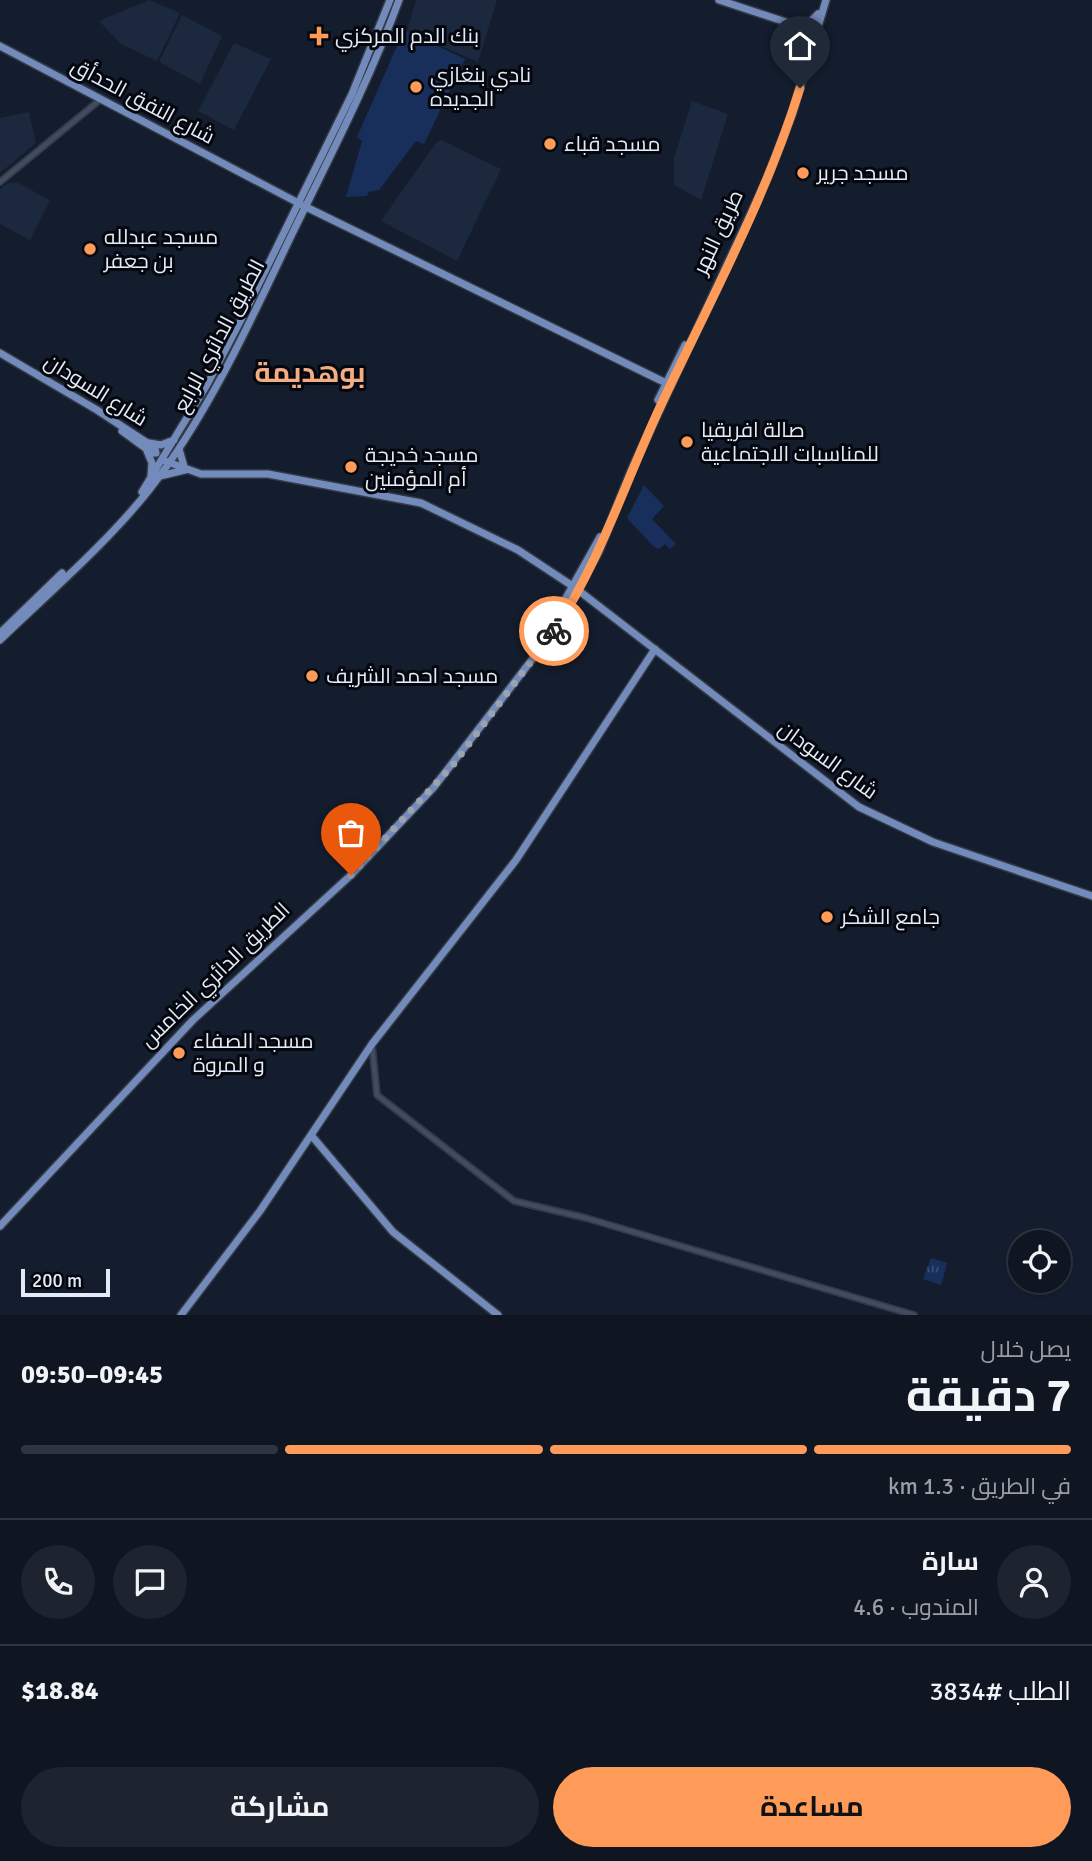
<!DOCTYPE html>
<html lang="ar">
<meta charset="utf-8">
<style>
:root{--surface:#0f1622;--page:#1d232f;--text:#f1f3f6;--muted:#9b9fa5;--line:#2f3540;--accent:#fe9b58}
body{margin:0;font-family:Signika,Cairo,sans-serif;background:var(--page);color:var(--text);direction:rtl;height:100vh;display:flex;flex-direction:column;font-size:26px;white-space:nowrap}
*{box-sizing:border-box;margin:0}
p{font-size:23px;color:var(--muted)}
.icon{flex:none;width:38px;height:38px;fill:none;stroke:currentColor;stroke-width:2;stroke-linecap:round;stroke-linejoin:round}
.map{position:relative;height:1315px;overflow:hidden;direction:ltr}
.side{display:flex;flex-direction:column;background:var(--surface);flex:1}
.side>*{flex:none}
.fabs{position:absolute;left:1008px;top:1230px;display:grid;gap:14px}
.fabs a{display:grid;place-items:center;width:63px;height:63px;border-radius:50%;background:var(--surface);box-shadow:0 2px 5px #0004,0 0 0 2px var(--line);font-size:35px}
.scale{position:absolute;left:21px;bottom:18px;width:89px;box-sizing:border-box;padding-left:7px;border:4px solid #e4ebf6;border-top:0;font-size:19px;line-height:24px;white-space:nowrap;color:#e4ebf6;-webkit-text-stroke:5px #05070e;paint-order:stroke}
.pin{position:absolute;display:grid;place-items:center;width:60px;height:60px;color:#fff;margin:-72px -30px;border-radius:50% 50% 50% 0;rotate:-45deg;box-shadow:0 0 7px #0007}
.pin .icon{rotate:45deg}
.courier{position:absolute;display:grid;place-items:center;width:70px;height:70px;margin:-35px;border:5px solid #fe9b58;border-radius:50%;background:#fff;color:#222;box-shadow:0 2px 9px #0007}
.head em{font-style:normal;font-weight:700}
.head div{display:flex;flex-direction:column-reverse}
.head{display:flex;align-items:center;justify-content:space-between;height:119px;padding:0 21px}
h1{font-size:46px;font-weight:700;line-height:52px}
.bar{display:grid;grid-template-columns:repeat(4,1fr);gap:10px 7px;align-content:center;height:84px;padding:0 21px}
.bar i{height:9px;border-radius:5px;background:var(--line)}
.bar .selected{background:var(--accent)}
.bar p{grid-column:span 4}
.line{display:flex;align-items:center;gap:18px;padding:0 21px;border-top:2px solid var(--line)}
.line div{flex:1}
.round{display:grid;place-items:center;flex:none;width:74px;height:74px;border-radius:37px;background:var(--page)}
.button{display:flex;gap:14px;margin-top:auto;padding:14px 21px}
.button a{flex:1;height:80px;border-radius:42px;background:var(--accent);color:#111;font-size:28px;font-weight:700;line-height:80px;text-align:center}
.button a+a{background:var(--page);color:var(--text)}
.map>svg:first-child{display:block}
</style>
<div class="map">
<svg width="1092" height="1315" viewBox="0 0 1092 1315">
<defs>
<pattern id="grass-tufts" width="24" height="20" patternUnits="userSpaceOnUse" patternTransform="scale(1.75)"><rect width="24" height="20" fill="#192f5b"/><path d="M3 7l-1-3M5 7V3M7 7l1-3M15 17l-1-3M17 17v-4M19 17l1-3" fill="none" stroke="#3a4d73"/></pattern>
</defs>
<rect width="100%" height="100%" fill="#141d2e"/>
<path fill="#1c283e" d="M149,0l31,13 -23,48 -36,-17 -22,-23z
M416,0h81l-19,62 -71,-31z
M182,15l40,21 -22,48 -41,-22z
M234,43l37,16 -37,71 -36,-19z
M692,101l36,13 -27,86 -27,-15v-27z
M29,112l7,31 -36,30v-55z
M441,140l60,29 -44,92 -76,-40 54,-77z
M16,182l34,18 -20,40 -30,-16v-35l8,-6z"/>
<path fill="url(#grass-tufts)" d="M931,1258l16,5 -6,22 -18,-6z"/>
<path fill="#192f5b" d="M404,30l61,29 -41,85 -8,-3 -37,49 -11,2 -1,4 -21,1 16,-56 -5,-4z
M644,485l20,21 -12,13 24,25 -6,5 -5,-5 -6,5 -5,-2 -27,-29z"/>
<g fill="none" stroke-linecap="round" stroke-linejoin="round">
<defs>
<path id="minor" d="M0,182l101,-83
M372,1045l5,50 137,106 72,17 328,97"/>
<path id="major" d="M719,0l94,31
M802,23l9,-2 7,-7
M0,46l306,161 360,176
M0,353l97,57 58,38 1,5
M658,400l27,-55
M122,431l30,22h4
M149,443l12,2 13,-5
M147,451l5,12 -1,13
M165,461l36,13h67l153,29 97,47 56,37
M160,476l25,-6 -6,-21
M142,492l66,-109 35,-67 109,-222 38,-94
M578,590l281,217 74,35 159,54
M0,633l62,-60
M543,639l57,-102
M0,640c50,-48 106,-96 149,-150 58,-73 102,-170 142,-254 38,-78 78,-154 108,-236
M311,1135l82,97 105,83
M0,1226l193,-206 158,-145 83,-88 120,-156 45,-80 32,-80 136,-292 25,-65 34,-114
M181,1315l79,-104 112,-167 144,-184 139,-211"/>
</defs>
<use href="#minor" stroke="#343946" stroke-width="8"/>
<use href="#major" stroke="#343946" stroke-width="10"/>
<use href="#minor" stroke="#424c60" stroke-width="4.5"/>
<use href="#major" stroke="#738bba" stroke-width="7"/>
</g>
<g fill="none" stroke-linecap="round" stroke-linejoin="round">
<path stroke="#9ba3b0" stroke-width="7" stroke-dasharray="0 12.6" d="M351,875l102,-110 101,-134"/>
<path stroke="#fe9b58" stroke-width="9" d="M554,631c46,-69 72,-151 107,-226 49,-104 105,-207 139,-317"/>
</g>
<g fill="#fe9b58" stroke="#05070e" stroke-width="2.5">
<path d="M315.5 25.5h7v7h7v7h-7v7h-7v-7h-7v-7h7z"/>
<circle cx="416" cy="87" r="7"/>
<circle cx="550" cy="144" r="7"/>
<circle cx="803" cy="173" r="7"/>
<circle cx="90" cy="249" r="7"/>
<circle cx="687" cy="442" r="7"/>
<circle cx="351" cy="467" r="7"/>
<circle cx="312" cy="676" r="7"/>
<circle cx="827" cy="917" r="7"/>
<circle cx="179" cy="1053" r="7"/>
</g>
<g text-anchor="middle" stroke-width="6" stroke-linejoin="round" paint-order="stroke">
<g font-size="21" fill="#e4ebf6" stroke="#05070e" text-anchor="start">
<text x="335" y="43">بنك الدم المركزي</text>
<text x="430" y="82">نادي بنغازي<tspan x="430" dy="24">الجديده</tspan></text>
<text x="564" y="151">مسجد قباء</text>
<text x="817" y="180">مسجد جرير</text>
<text x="104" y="244">مسجد عبدلله<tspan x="104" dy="24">بن جعفر</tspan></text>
<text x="701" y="437">صالة افريقيا<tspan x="701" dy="24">للمناسبات الاجتماعية</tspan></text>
<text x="365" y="462">مسجد خديجة<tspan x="365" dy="24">أم المؤمنين</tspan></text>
<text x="326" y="683">مسجد احمد الشريف</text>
<text x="841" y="924">جامع الشكر</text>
<text x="193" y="1048">مسجد الصفاء<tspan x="193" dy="24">و المروة</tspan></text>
</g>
<g font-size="21" fill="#e4ebf6" stroke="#05070e">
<text transform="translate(143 101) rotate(28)" y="7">شارع النفق الحدأق</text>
<text transform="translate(718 232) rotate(-65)" y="7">طريق النهر</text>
<text transform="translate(219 336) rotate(-62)" y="7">الطريق الدائري الرابع</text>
<text transform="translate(96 390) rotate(32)" y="7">شارع السودان</text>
<text transform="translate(828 760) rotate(36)" y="7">شارع السودان</text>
<text transform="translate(215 975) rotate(-44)" y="7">الطريق الدائري الخامس</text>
</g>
<g font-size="28" font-weight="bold" fill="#f3ad82" stroke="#05070e">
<text x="310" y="382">بوهديمة</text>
</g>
</g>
</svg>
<div class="fabs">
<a><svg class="icon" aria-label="locate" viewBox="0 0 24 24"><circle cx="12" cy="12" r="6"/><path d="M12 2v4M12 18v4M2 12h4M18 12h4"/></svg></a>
</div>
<div class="scale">200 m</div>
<div class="pin" style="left:351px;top:875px;background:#ea580c"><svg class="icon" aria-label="bag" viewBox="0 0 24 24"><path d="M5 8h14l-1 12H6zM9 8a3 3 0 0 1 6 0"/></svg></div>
<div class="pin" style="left:800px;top:88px;background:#1f2937"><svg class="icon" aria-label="home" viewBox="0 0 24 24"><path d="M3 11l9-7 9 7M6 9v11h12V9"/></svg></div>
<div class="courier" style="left:554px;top:631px"><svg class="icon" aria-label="bike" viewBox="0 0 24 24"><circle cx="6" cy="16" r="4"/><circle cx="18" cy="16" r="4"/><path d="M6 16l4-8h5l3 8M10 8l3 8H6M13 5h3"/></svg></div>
</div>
<section class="side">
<div class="head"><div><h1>7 دقيقة</h1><p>يصل خلال</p></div><em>09:45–09:50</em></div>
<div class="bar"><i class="selected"></i><i class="selected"></i><i class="selected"></i><i></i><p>في الطريق · 1.3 km</p></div>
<div class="line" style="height:126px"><a class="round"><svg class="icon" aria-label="person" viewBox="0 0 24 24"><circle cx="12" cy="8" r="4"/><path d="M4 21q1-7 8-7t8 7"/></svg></a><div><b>سارة</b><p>المندوب · 4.6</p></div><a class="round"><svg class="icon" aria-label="chat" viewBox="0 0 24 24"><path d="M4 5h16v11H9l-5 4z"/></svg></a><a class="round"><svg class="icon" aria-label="phone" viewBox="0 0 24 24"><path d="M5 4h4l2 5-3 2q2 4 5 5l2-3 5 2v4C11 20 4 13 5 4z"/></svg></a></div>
<div class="line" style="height:91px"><div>الطلب #3834</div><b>$18.84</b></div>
<div class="button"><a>مساعدة</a><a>مشاركة</a></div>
</section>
